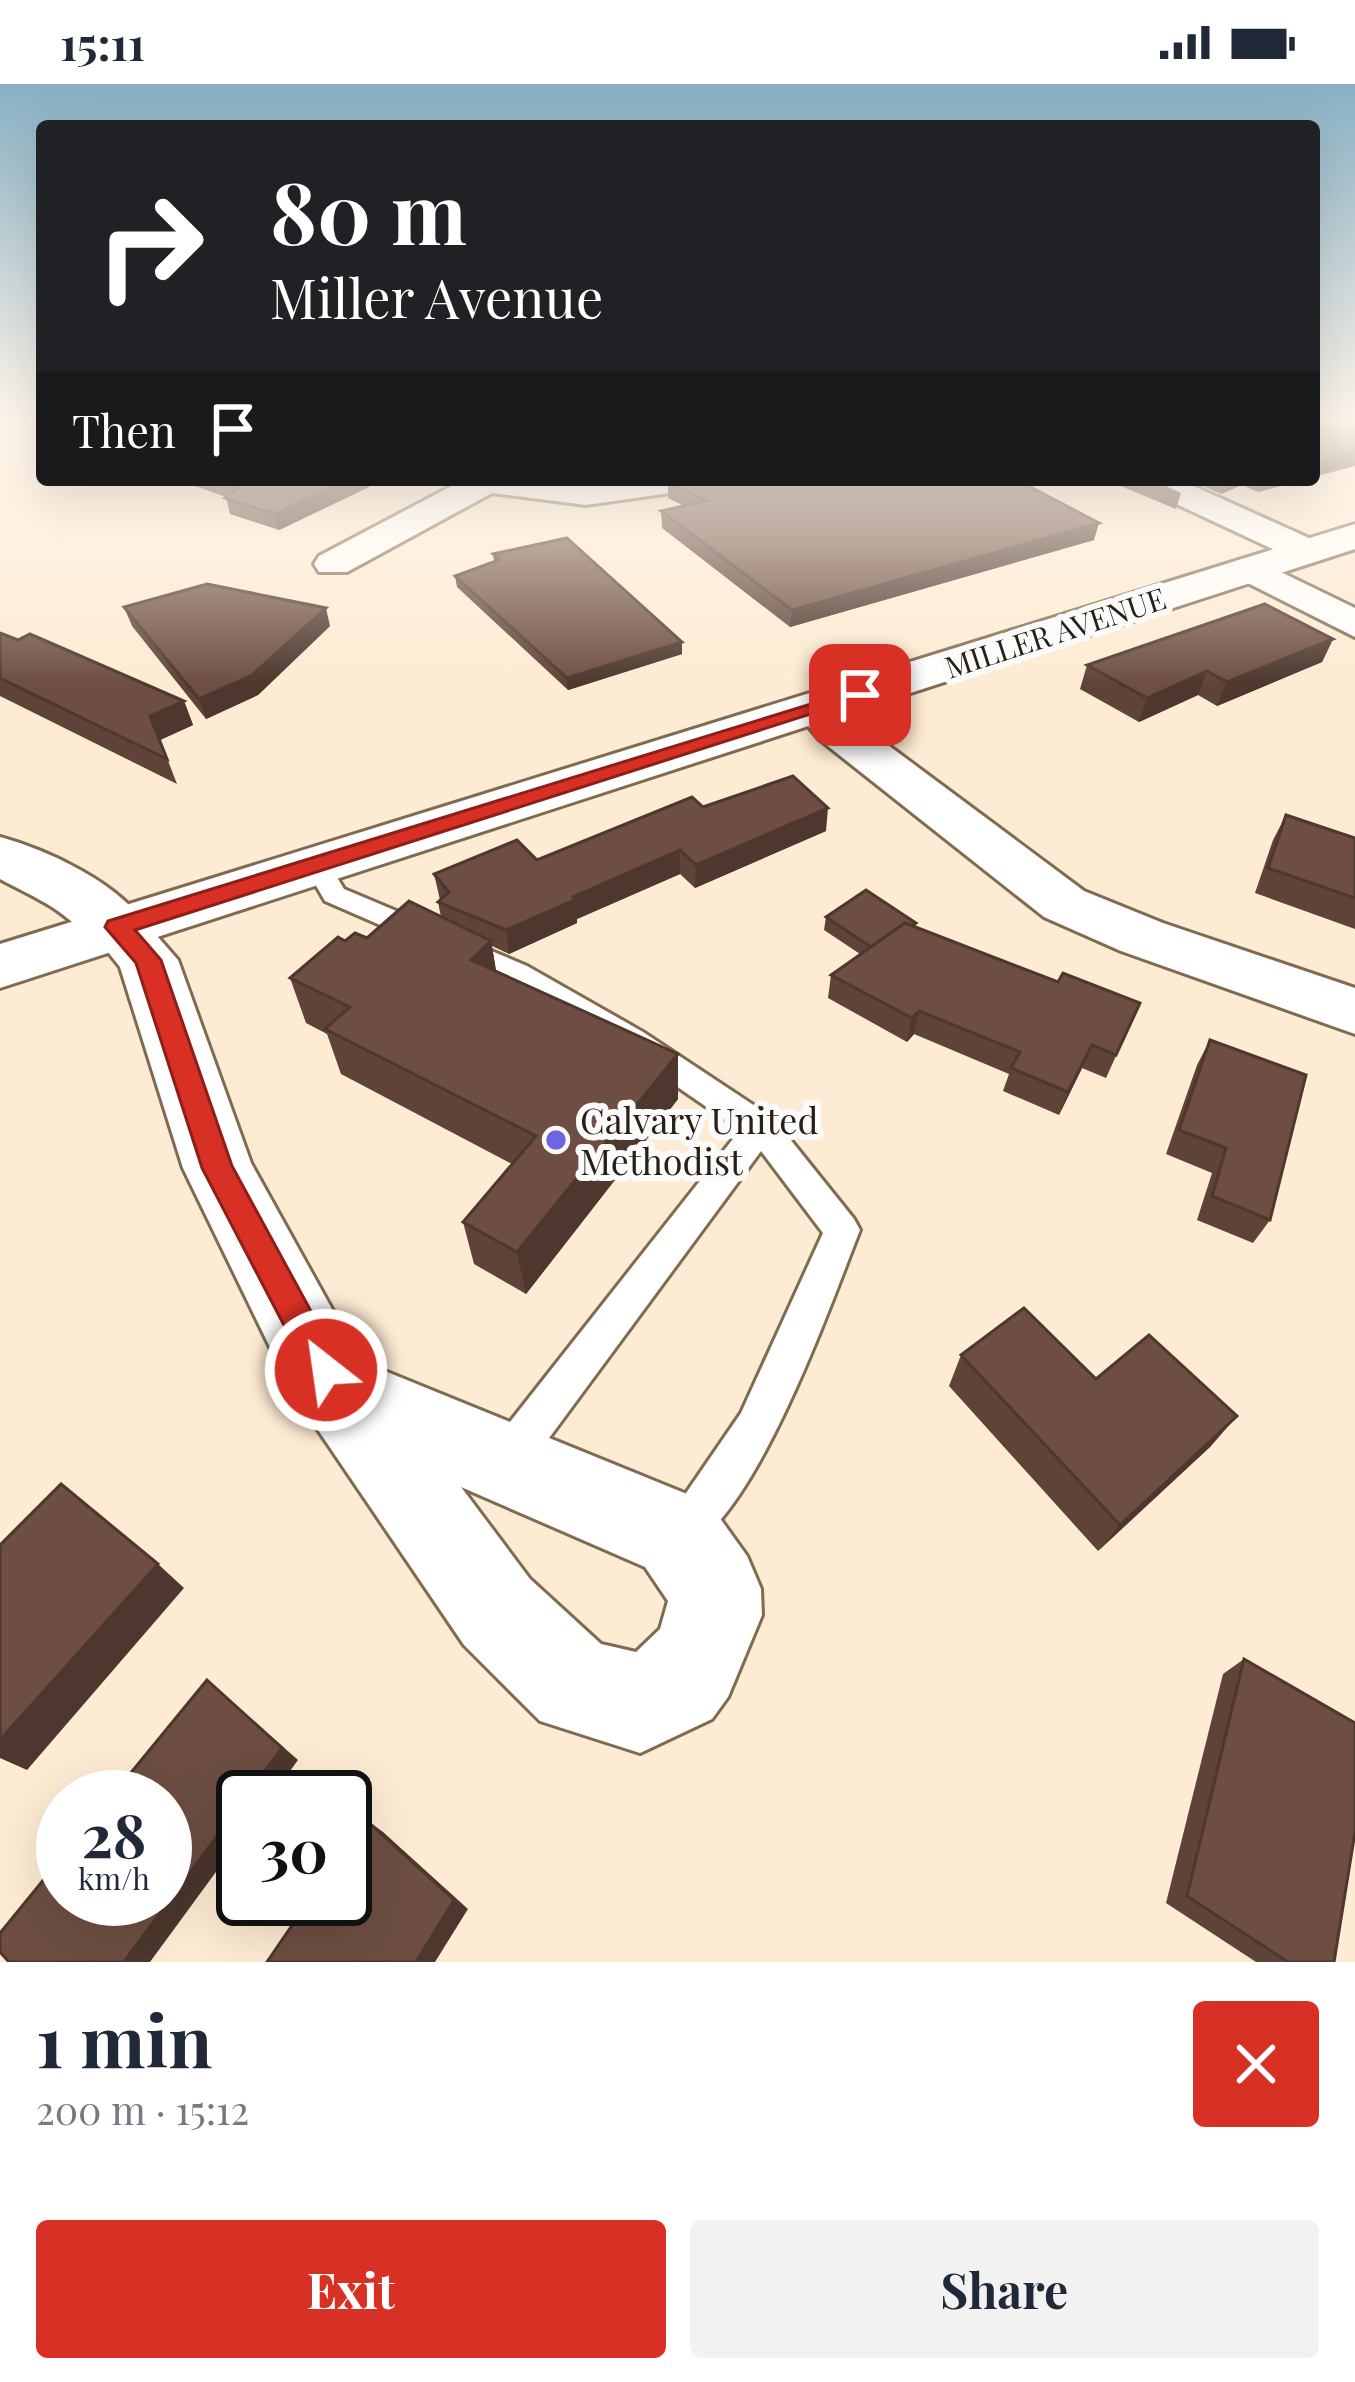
<!DOCTYPE html>
<html lang="en">
<head>
<meta charset="utf-8">
<style>
	body { margin:0; font-family:"Playfair Display",serif; background:#f2f2f3; color:#1f2937; height:100vh; display:flex; flex-direction:column; font-size:45px; white-space:nowrap }
	* { box-sizing:border-box; margin:0 }
	p { font-size:39px; color:#747a83 }
	.icon { flex:none; width:66px; height:66px; fill:none; stroke:currentColor; stroke-width:2; stroke-linecap:round; stroke-linejoin:round }
	.map { position:relative; height:1878px; overflow:hidden }
	.side { display:flex; flex-direction:column; background:#fff; flex:1 }
	.side>* { flex:none }
	.guide { position:absolute; left:36px; top:36px; width:1284px; height:366px; border-radius:12px; box-shadow:0 12px 48px #0002; background:#202124; color:#fff; overflow:hidden }
	.speed { position:absolute; left:36px; top:1686px; display:flex; gap:24px; font-size:60px; font-weight:700; text-align:center }
	.speed>* { display:grid; place-content:center; width:156px; height:156px; border-radius:50%; background:#fff; box-shadow:0 12px 48px #0002; line-height:1 }
	.speed small { font-size:30px; font-weight:400 }
	.speed .limit { border:6px solid #111; border-radius:18px; background:#fff; color:#111 }
	.pin { position:absolute; display:grid; place-items:center; width:102px; height:102px; color:#fff; margin:-51px; border-radius:24px; box-shadow:0 6px 18px #0006 }
	.me { position:absolute; width:132px; margin:-66px; rotate:330deg; stroke-linejoin:round; filter:drop-shadow(0 0 9px #0008) }
	.turn { display:flex; align-items:center; gap:42px; height:252px; padding:0 36px; font-size:54px }
	.turn .icon { width:156px; height:156px; stroke-width:2.5 }
	.turn b { display:block; font-size:84px; line-height:102px }
	.then { display:flex; align-items:center; height:114px; padding:0 36px; background:#0003; gap:24px; font-size:45px }
	.round { display:grid; place-items:center; flex:none; width:126px; height:126px; border-radius:12px; background:#f2f2f3 }
	.summary { display:flex; align-items:center; justify-content:space-between; height:204px; padding:0 36px }
	h1 { font-size:72px; font-weight:700; line-height:90px }
	.primary-button { display:flex; gap:24px; margin-top:auto; padding:24px 36px }
	.primary-button a { flex:1; height:138px; border-radius:12px; background:#d93025; color:#fff; font-size:48px; font-weight:700; line-height:138px; text-align:center }
	.primary-button a+a { background:#f2f2f3; color:#1f2937 }
	.status { display:flex; justify-content:space-between; align-items:center; height:84px; padding:0 60px; background:#fff; direction:ltr }
	.status svg { height:33px; fill:currentColor }
	.map>svg:first-child { display:block }
</style>
</head>
<body>
<div class="status"><b>15:11</b><svg viewBox="0 0 49 12"><path d="M0 12V9h3v3zM5 12V6h3v6zM10 12V3h3v9zM15 12V0h3v12zM26 1h20v11H26zM47 4h2v5h-2z"/></svg></div>
<div class="map">
<svg width="1355" height="1878" viewBox="0 0 1355 1878">
	<rect width="100%" height="100%" fill="#feebd3"/>
	<g fill="none" stroke-linecap="round" stroke-linejoin="round">
		<defs>
			<path id="service" d="M317,773L326,775L344,805L527,882L643,948L773,1034L854,1135L860,1146C830,1221 755,1438 681,1468L666,1462L660,1447L741,1329L823,1149L761,1067L521,1392L506,1398L491,1392L485,1377L491,1362L740,1046L621,964L507,896L325,817L304,781Z"/>
			<g id="minor">
				<polygon points="463,396 586,401 708,396 703,403 691,406 586,421 492,409 347,488 319,488 314,480 319,472"/>
				<polygon points="1135,396 1180,396 1320,459 1326,467 1320,475 1294,475 1140,403"/>
				<polygon points="1250,473 1355,524 1355,553 1236,493 1231,485 1236,477"/>
				<polygon points="817,611 833,615 853,635 1084,807 1163,839 1355,904 1355,950 1121,867 1044,833 819,655 794,625 801,615"/>
				<path d="M117,824L137,829L178,876L251,1079L338,1236L370,1281L709,1419L747,1472L761,1505L762,1531L728,1613L712,1635L640,1669L540,1637L464,1561L312,1337L282,1288L183,1084L120,883L88,843L97,829ZM461,1403L645,1483L668,1517L660,1545L636,1568L601,1560L530,1495Z"/>
			</g>
			<path id="tertiary" d="M0,753C48,766 121,800 147,843L138,857C98,869 84,844 52,823C36,813 17,804 0,795Z"/>
			<polygon id="secondary" points="1355,440 1355,465 0,904 0,860"/>
		</defs>
		<use href="#service" stroke="#806b50" stroke-width="6"/>
		<use href="#minor" stroke="#806b50" stroke-width="6"/>
		<use href="#tertiary" stroke="#806b50" stroke-width="6"/>
		<use href="#secondary" stroke="#806b50" stroke-width="6"/>
		<use href="#service" fill="#fff" fill-rule="evenodd"/>
		<use href="#minor" fill="#fff" fill-rule="evenodd"/>
		<use href="#tertiary" fill="#fff" fill-rule="evenodd"/>
		<use href="#secondary" fill="#fff" fill-rule="evenodd"/>
	</g>
	<g fill="#5f4339">
		<polygon points="178,396 368,396 369,403 279,446 230,430 226,413"/>
		<polygon points="1106,396 1153,396 1181,409 1176,425"/>
		<polygon points="1190,396 1303,396 1258,408 1242,401 1221,410"/>
		<polygon points="668,398 1024,400 1094,456 790,543 662,444 661,427 684,422 668,414"/>
		<polygon points="493,470 682,570 568,606 457,503 455,492 494,478"/>
		<polygon points="124,523 330,542 258,611 206,635 132,542"/>
		<polygon points="0,549 184,617 193,641 160,656 177,700 0,612"/>
		<polygon points="1333,555 1322,578 1217,622 1198,611 1139,638 1080,605 1087,581"/>
		<polygon points="703,723 826,747 695,804 680,790 577,835 577,839 509,870 492,862 496,888 678,1015 526,1210 474,1180 463,1138 512,1080 341,990 327,950 306,939 290,894 345,857 367,854 441,833 438,818 440,816 434,790 537,776"/>
		<polygon points="1286,731 1355,754 1355,845 1255,809 1273,756"/>
		<polygon points="826,833 916,839 915,843 1058,898 1140,919 1106,994 1082,984 1059,1031 1003,1007 1009,990 914,950 907,958 828,914 831,891 860,870 824,846"/>
		<polygon points="1210,956 1270,1136 1253,1159 1197,1136 1212,1089 1166,1070 1197,981"/>
		<polygon points="961,1271 1096,1295 1211,1362 1098,1467 949,1302"/>
		<polygon points="1244,1575 1334,1878 1256,1878 1166,1819 1223,1590"/>
	</g>
	<g fill="#4d372e">
		<polygon points="1355,368 1355,382 1314,393 1314,379"/>
		<polygon points="348,396 368,396 369,403 279,446 275,430"/>
		<polygon points="1226,396 1244,396 1242,401 1221,410"/>
		<polygon points="1263,396 1303,396 1258,408"/>
		<polygon points="1099,439 1094,456 790,543 792,526"/>
		<polygon points="326,524 330,542 258,611 206,635 199,615"/>
		<polygon points="1333,555 1322,578 1217,622 1227,598"/>
		<polygon points="682,558 682,570 568,606 567,594"/>
		<polygon points="1207,587 1198,611 1139,638 1147,614"/>
		<polygon points="184,617 193,641 160,656 150,632"/>
		<polygon points="828,724 826,747 695,804 696,781"/>
		<polygon points="680,766 680,790 577,835 577,839 509,870 506,846 573,813"/>
		<polygon points="491,857 499,903 471,876"/>
		<polygon points="919,927 914,950 907,958 912,934"/>
		<polygon points="1092,961 1082,984 1059,1031 1068,1008"/>
		<polygon points="678,970 678,1015 526,1210 517,1168"/>
		<polygon points="1237,1332 1211,1362 1098,1467 1120,1441"/>
		<polygon points="158,1480 184,1504 27,1686 0,1674 0,1656"/>
		<polygon points="207,1596 298,1676 271,1713 246,1713"/>
		<polygon points="243,1717 243,1751 150,1878 124,1878"/>
		<polygon points="365,1735 383,1748 468,1825 435,1878 416,1878"/>
	</g>
	<g fill="#6e4e42" stroke="#4d372e" stroke-width="3">
		<polygon points="1314,338 1355,338 1355,368 1314,379"/>
		<polygon points="219,396 348,396 275,430 225,414 239,403"/>
		<polygon points="679,396 1022,396 1021,398 1099,439 792,526 661,427 706,417 668,398"/>
		<polygon points="567,454 682,558 567,594 455,492 499,476 493,470"/>
		<polygon points="207,500 326,524 252,591 199,615 124,523"/>
		<polygon points="1265,520 1333,555 1227,598 1207,587 1147,614 1087,581"/>
		<polygon points="0,549 18,556 30,550 184,617 150,632 167,675 0,594"/>
		<polygon points="793,692 828,724 696,781 680,766 573,813 575,816 506,846 438,818 449,808 434,790 517,756 537,776 692,713 703,723"/>
		<polygon points="1286,731 1355,754 1355,814 1268,784"/>
		<polygon points="866,806 916,839 912,842 905,839 871,863 826,833"/>
		<polygon points="409,817 491,857 471,876 678,970 517,1168 463,1138 536,1052 325,945 350,923 290,894 338,853 345,857 355,849 367,854"/>
		<polygon points="905,839 1058,898 1063,889 1140,919 1116,971 1092,961 1068,1008 1011,984 1020,968 919,927 912,934 831,891"/>
		<polygon points="1210,956 1306,991 1270,1136 1212,1112 1226,1064 1179,1046"/>
		<polygon points="1024,1224 1096,1295 1149,1251 1237,1332 1120,1441 961,1271"/>
		<polygon points="61,1400 158,1480 0,1656 0,1461"/>
		<polygon points="1244,1575 1355,1639 1355,1748 1334,1878 1288,1878 1187,1812"/>
		<polygon points="207,1596 282,1664 246,1713 243,1713 243,1717 124,1878 9,1878 0,1868 0,1849 63,1772 63,1815 165,1815 165,1713 111,1713"/>
		<polygon points="365,1735 454,1816 416,1878 267,1878 310,1815 345,1815 345,1764"/>
	</g>
	<linearGradient id="sky" x2="0" y2="1"><stop stop-color="#88b0c3"/><stop offset="0.56" stop-color="#fff6eb"/><stop offset="1" stop-color="#fff6eb" stop-opacity="0"/></linearGradient>
	<rect width="1355" height="601" fill="url(#sky)"/>
	<polygon fill="#d93025" stroke="#8d1f18" stroke-width="3" points="853,607 870,611 135,846 161,876 232,1082 343,1286 338,1297 326,1302 313,1297 202,1084 136,879 105,843 108,837"/>
	<circle fill="#7064df" stroke="#fbfbfb" stroke-width="4.5" cx="556" cy="1056" r="12"/>
	<g text-anchor="middle" dominant-baseline="central" stroke-width="12" stroke-linejoin="round" paint-order="stroke">
		<g font-size="30" fill="#292015" stroke="#fbfbfb">
			<text transform="translate(1055 548) rotate(-18)">MILLER AVENUE</text>
		</g>
		<g font-size="36" fill="#292015" stroke="#fbfbfb" text-anchor="start">
			<text x="580" y="1035">Calvary United<tspan x="580" dy="41">Methodist</tspan></text>
		</g>
	</g>
</svg>
<div class="speed"><div>28<small>km/h</small></div><div class="limit">30</div></div>
<div class="pin" style="left:860px;top:611px;background:#d93025"><svg class="icon" aria-label="arrive" viewBox="0 0 24 24"><path d="M6 21V4h12l-3 4 3 4H6"/></svg></div>
<svg class="me" style="left:326px;top:1286px" viewBox="-20 -20 40 40"><circle r="17" fill="#d93025" stroke="#fff" stroke-width="3"/><path d="M0-11L8 9 0 5-8 9z" fill="#fff"/></svg>
<div class="guide">
<div class="turn"><svg class="icon" aria-label="right" viewBox="0 0 24 24"><path d="M7 20v-9h11M14 6l5 5-5 5"/></svg><div><b>80 m</b>Miller Avenue</div></div>
<div class="then">Then<svg class="icon" aria-label="arrive" viewBox="0 0 24 24"><path d="M6 21V4h12l-3 4 3 4H6"/></svg></div>
</div>
</div>
<section class="side">
<div class="summary"><div><h1>1 min</h1><p>200 m · 15:12</p></div><a class="round" style="background:#d93025;color:#fff"><svg class="icon" aria-label="close" viewBox="0 0 24 24"><path d="M6 6l12 12M18 6L6 18"/></svg></a></div>
<div class="primary-button"><a>Exit</a><a>Share</a></div>
</section>
</body>
</html>
